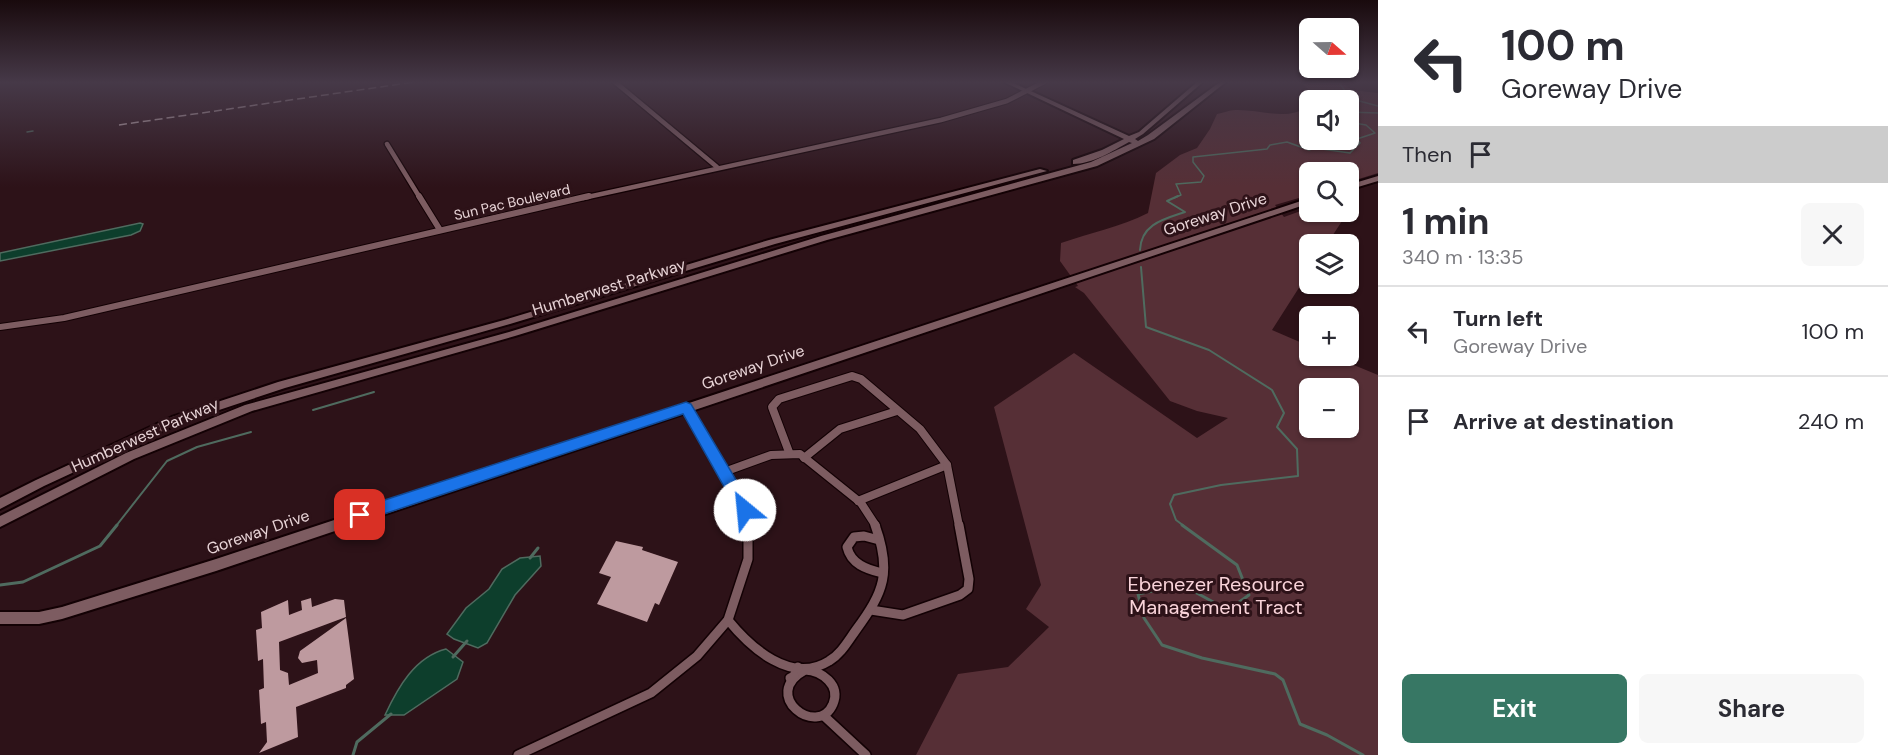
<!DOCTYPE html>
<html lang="en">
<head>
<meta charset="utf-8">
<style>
	body { margin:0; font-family:"DM Sans",sans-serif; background:#f7f7f7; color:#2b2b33; height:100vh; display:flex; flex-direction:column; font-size:22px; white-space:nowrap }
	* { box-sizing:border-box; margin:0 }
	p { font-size:20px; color:#7c7c81 }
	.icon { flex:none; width:33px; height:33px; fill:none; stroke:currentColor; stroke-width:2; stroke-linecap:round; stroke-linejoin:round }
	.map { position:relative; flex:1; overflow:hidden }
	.panel { display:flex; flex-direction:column; background:#fff; width:510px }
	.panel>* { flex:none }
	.guide { background:#fff; color:#2b2b33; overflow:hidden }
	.needle { width:39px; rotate:110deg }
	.tools { position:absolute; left:1299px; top:18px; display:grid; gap:12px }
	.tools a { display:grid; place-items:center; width:60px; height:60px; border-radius:9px; background:#fff; box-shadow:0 2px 4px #0004; font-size:30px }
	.pin { position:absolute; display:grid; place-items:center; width:51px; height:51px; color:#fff; margin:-26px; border-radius:12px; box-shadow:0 3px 9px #0006 }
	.me { position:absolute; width:66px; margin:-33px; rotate:332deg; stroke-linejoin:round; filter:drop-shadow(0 0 4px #0008) }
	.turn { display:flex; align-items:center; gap:21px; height:126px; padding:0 24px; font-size:27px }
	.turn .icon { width:78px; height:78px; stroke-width:2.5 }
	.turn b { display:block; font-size:42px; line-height:51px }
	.then { display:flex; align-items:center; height:57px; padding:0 24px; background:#0003; gap:12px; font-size:22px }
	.round { display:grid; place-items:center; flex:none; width:63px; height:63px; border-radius:9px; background:#f7f7f7 }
	.overview { display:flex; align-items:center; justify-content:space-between; height:102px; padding:0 24px }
	h1 { font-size:36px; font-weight:700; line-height:45px }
	.primary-button { display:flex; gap:12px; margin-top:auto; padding:12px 24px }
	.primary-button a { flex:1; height:69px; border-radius:9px; background:#377764; color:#fff; font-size:24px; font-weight:700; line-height:69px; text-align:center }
	.primary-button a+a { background:#f7f7f7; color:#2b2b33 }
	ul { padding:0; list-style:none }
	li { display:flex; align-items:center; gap:18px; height:90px; padding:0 24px; border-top:2px solid #e1e1e2 }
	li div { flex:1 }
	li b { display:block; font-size:22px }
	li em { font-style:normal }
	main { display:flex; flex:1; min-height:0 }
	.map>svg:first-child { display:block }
</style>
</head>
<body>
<main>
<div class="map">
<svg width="1378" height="755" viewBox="0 0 1378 755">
	<rect width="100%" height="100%" fill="#2d1218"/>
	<path fill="#562f36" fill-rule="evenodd" d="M1300,82H1340L1352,90L1378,93V173L1349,182L1348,172H1310L1309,195L1275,205L1284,217L1309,208L1310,212H1327L1344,218L1327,244H1310L1309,272L1272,330L1309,346L1310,356H1332L1378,375V755H916L958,674L1008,667L1049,627L1026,609L1041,585L994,407L1074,353L1197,438L1228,418L1197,411L1170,401L1084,293L1075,287L1078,286L1060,261L1061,243C1090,233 1120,227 1148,213L1156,173L1180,155L1197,148L1210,129L1217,114C1223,113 1229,110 1235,110C1261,109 1287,122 1309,106L1310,140H1348V100H1317L1323,95L1312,92ZM1310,388H1348V428H1310Z"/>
	<g fill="#0d3e2c" stroke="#4f6b5f" stroke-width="1.5">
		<polygon points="140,223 143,224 140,231 131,235 0,261 0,253"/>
		<polygon points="540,556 541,566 515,595 487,643 478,648 454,639 447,634 466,608 489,589 502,569 520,558"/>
		<path d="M446,649L463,662L457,679L404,715H385C398,687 415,657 446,649Z"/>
	</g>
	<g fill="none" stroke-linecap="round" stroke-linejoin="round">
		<g stroke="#4f6b5f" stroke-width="1.5">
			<polyline points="1342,82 1340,84 1345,91 1339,92 1341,96 1378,106"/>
			<polyline points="1348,112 1378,113"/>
			<polyline points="27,132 33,131"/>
			<polyline points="1174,198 1181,195 1176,184 1201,182 1204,176 1193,162 1193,157 1267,149 1270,145 1287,142 1309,150 1315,148 1350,153 1360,143 1357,139 1375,133 1366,125 1348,122"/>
		</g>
		<g stroke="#4f6b5f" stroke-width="2">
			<path d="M1140,250C1141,224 1164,219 1185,212L1167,201L1178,196"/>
			<polyline points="1141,267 1146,327 1209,350 1272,390 1284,413 1277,427 1297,449 1298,476 1221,485 1174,495 1170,504 1176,520 1184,526"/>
			<polyline points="313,410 374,392"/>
			<polyline points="116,526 167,461 197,447 251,432"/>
		</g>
		<g stroke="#4f6b5f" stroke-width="3">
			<polyline points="1182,525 1237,565 1249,595 1228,610 1182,585 1138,594 1144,618 1162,645 1202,658 1275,674 1283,680 1300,724 1327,735 1363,755"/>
			<polyline points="530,558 538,548"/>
			<polyline points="0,585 23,582 100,546 117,525"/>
			<polyline points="453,657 467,641"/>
			<polyline points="353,755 357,742 391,714"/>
		</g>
	</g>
	<g fill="#be9a9f">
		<polygon points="616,541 643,547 642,550 678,562 659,605 655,603 647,622 597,604 611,577 599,573"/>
		<polygon points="311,598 312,607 335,599 344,600 346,617 279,642 280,670 288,673 289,685 318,673 317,660 302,663 298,658 300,651 346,618 354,679 346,685 346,688 296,707 298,737 259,753 267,742 266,722 261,724 259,690 264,688 263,659 258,661 256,630 262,628 261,612 288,600 289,615 302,610 301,601"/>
	</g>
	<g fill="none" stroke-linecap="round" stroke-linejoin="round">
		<defs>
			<g id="street-far3">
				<polyline points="615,82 717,167"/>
				<polyline points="387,144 420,198"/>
				<polyline points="583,198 941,120 1007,101 1044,82"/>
			</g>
			<g id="street-far2">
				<polyline points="419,196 440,230"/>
				<polyline points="0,327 64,318 589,196"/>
			</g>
			<g id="street-far1">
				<polyline points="686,408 745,510 748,526"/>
				<polyline points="789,452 772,407 779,399 852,376 861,379 920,429 947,465 858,501"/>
				<polyline points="804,458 840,429 897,411"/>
				<polyline points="947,465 959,526"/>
				<polyline points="724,472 771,455 800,454 861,503 876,526"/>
			</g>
			<g id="street">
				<path d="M879,540L864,536L854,537L847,547C851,564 866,569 882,573"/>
				<polyline points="871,610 903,615 960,595 968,589 969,579 959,525"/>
				<path d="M728,620C750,647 791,685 829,661C841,654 848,641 856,630C884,592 892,572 875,525"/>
				<path d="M805,670C822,671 841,685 833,704C818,739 759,695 805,670Z"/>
				<polyline points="794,676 798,667"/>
				<polyline points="790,678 794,676"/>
				<polyline points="824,716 866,755"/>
				<polyline points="518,755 651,693 697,656 728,620 748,559 748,525"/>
			</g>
			<g id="secondary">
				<path d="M1004,82H1011L1129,136L1139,132L1197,82H1203L1143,134L1135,139L1138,141L1148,135L1220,82H1226L1154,139L1097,166L827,240L515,336L252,411L134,459L0,527V516L126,453L245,405L509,332L821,236L1091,162L1132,143L1129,142C1113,151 1092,164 1073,164V160L1102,150L1124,139Z"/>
				<polygon points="1040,169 1047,171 775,244 510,324 285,388 180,423 44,486 0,509 0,498 36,480 172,417 278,382 504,320 769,240"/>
				<polygon points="1378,176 1378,181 1348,190 1348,185"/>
				<polygon points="1310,198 1310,203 216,571 62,619 39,624 0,624 0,612 39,612 62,607 216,559"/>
			</g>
		</defs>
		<use href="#street-far3" stroke="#130104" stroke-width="7"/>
		<use href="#street-far2" stroke="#130104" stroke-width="8"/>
		<use href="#street-far1" stroke="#130104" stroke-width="10"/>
		<use href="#street" stroke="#130104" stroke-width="12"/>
		<use href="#secondary" stroke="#130104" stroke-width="4"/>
		<use href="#street-far3" stroke="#7d5c61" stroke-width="4.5"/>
		<use href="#street-far2" stroke="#7d5c61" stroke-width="6"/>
		<use href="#street-far1" stroke="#7d5c61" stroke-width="8"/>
		<use href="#street" stroke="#7d5c61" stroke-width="9"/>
		<use href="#secondary" fill="#7d5c61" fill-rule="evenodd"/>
		<polyline stroke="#cdb8bc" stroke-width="1.5" stroke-dasharray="8 4" stroke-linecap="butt" points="119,125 414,82"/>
	</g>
	<linearGradient id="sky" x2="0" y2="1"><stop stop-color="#190a0d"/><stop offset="0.44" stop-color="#463948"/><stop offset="1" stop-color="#463948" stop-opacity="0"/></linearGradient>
	<rect width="1378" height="187" fill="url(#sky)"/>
	<polygon fill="#1a73e8" stroke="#114b97" stroke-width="1.5" points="686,402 691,404 751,505 753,510 751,515 745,517 740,515 683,414 360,522 354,520 352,515 354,510 360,508"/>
	<g text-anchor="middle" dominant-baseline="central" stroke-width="6" stroke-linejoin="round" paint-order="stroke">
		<g font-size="14" fill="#e8d4d7" stroke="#2d1218">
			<text transform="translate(512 202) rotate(-13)">Sun Pac Boulevard</text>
		</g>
		<g font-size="16" fill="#e8d4d7" stroke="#2d1218">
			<text transform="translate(1215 214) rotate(-18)">Goreway Drive</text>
			<text transform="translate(609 287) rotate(-17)">Humberwest Parkway</text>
			<text transform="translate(753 367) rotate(-19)">Goreway Drive</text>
			<text transform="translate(145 435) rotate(-24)">Humberwest Parkway</text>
			<text transform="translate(258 532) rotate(-19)">Goreway Drive</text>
		</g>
		<g font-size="20" fill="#f9d3d9" stroke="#2d1218">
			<text x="1216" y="584">Ebenezer Resource<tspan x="1216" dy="23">Management Tract</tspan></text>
		</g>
	</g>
</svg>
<div class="tools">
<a><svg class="needle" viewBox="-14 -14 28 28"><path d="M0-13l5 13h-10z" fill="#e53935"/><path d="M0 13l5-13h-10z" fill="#7c7c81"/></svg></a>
<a><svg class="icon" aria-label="sound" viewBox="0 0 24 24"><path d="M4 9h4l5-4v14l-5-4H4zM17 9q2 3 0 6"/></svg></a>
<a><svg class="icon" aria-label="search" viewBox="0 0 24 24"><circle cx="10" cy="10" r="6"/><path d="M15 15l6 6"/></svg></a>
<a><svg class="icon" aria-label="layers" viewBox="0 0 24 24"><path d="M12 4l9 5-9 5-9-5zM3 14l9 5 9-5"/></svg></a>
<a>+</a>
<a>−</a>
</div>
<div class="pin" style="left:360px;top:515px;background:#d93025"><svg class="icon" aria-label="arrive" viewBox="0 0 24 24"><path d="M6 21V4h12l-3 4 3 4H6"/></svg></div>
<svg class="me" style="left:745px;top:510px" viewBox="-20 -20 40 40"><circle r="19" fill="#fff"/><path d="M0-13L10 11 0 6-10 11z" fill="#1a73e8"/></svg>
</div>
<section class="panel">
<div class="guide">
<div class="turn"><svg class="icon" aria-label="left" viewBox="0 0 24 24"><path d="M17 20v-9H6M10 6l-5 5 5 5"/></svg><div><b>100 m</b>Goreway Drive</div></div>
<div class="then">Then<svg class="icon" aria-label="arrive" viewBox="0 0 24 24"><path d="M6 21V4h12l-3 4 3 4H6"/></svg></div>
</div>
<div class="overview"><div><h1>1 min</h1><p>340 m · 13:35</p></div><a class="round"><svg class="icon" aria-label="close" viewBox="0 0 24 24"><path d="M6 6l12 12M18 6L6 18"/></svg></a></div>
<ul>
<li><svg class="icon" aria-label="left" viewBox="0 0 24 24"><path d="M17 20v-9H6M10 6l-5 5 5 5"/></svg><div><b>Turn left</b><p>Goreway Drive</p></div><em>100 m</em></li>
<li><svg class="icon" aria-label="arrive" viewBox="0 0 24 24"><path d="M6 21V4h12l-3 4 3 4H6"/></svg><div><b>Arrive at destination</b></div><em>240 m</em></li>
</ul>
<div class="primary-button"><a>Exit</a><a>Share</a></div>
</section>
</main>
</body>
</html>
